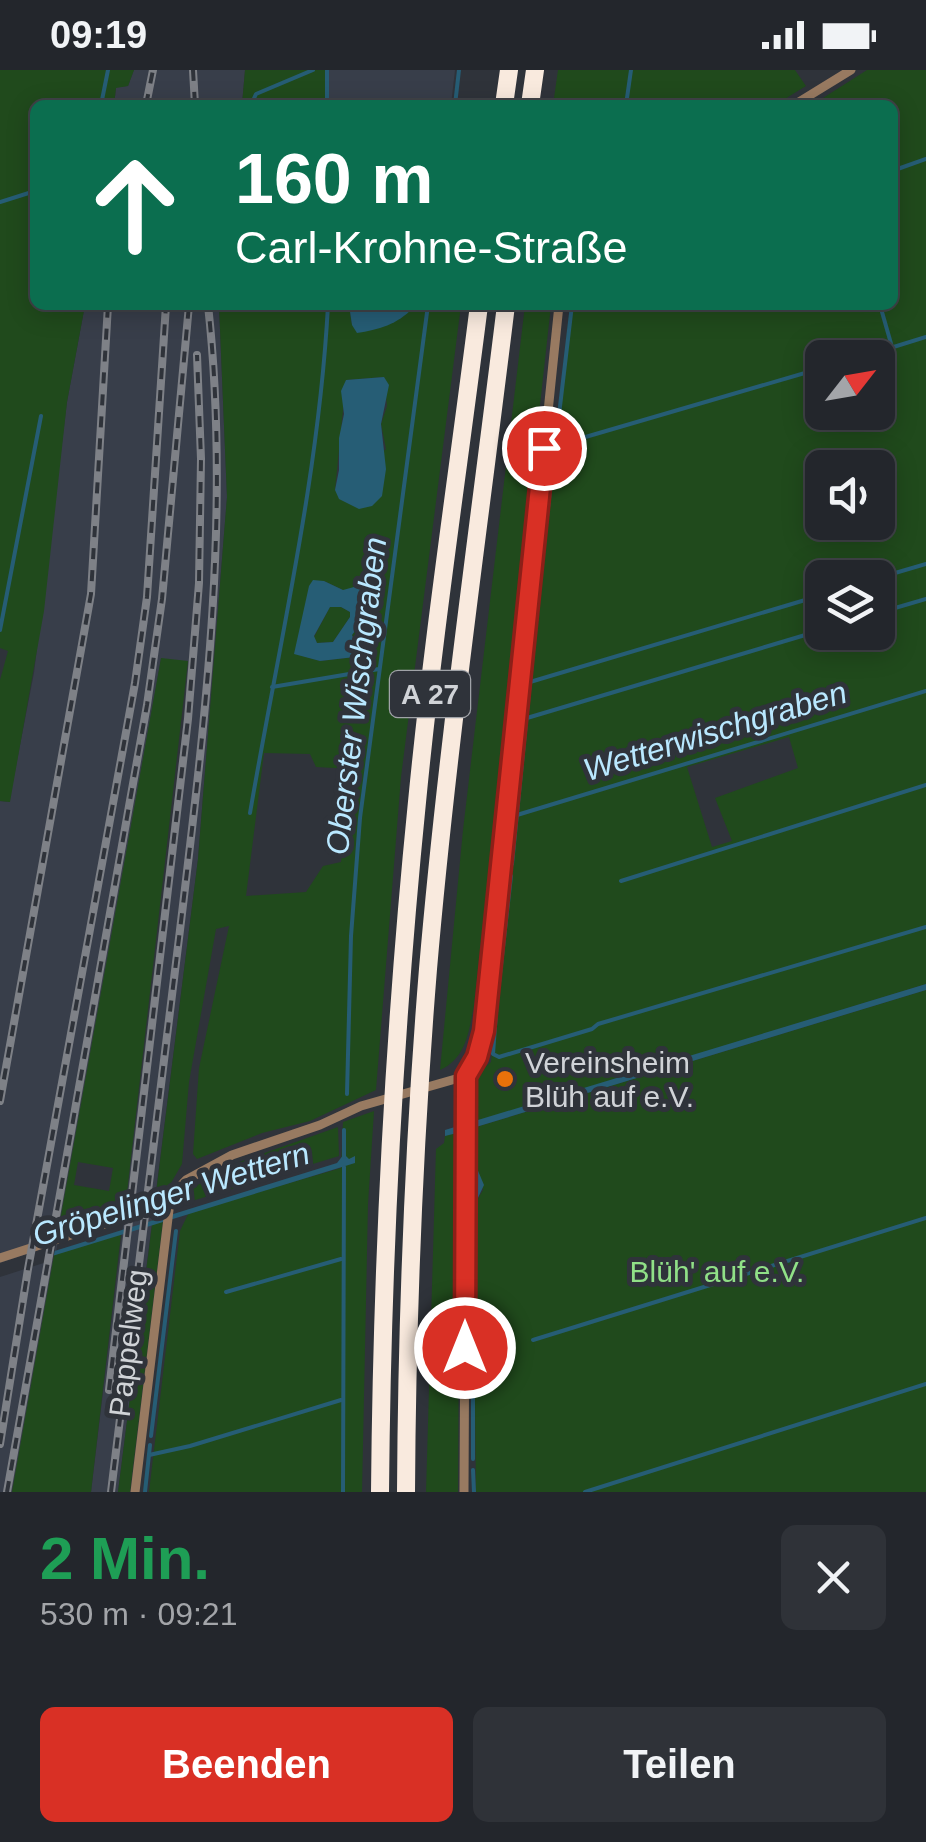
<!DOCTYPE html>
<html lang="de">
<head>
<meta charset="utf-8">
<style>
	body { margin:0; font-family:Helvetica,sans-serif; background:#2f3238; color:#f1f3f6; height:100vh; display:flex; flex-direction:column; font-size:38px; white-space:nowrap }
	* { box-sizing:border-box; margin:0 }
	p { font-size:32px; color:#a3a5a9 }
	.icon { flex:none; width:55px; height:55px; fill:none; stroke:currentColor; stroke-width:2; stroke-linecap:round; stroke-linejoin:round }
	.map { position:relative; height:1422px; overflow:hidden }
	.sheet { display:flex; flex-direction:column; background:#23262c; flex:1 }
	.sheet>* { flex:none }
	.banner { position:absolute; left:30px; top:30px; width:868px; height:210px; border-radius:15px; box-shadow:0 5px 25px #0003,0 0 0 2px #404348; background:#0b6e4f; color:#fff; overflow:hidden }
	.needle { width:65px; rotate:59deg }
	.fabs { position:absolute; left:805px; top:270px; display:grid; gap:20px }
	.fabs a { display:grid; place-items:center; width:90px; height:90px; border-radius:15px; background:#23262c; box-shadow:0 5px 25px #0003,0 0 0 2px #404348; font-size:50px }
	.pin { position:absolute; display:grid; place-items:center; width:85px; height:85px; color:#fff; margin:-42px; border:5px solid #fff; border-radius:50%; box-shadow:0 2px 10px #0007 }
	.me { position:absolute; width:110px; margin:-55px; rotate:0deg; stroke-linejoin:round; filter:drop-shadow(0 0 8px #0008) }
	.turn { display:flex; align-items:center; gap:35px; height:210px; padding:0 40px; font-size:45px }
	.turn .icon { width:130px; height:130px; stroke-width:2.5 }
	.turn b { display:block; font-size:70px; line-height:85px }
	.round { display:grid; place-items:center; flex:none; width:105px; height:105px; border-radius:15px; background:#2f3238 }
	.summary { display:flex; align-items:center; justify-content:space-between; height:170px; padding:0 40px }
	h1 { font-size:60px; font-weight:800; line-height:75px; color:#1e9e55 }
	.button { display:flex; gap:20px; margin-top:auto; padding:20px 40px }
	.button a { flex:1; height:115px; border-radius:15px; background:#d93025; color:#fff; font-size:40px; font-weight:800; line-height:115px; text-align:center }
	.button a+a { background:#2f3238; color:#f1f3f6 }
	.status { display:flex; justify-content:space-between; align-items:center; height:70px; padding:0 50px; background:#23262c; direction:ltr }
	.status svg { height:28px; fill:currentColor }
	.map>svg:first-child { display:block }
</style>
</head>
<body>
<div class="status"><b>09:19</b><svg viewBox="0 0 49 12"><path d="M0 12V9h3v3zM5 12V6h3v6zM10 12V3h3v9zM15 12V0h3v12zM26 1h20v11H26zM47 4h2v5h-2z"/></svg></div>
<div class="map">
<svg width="926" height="1422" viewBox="0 0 926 1422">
	<rect width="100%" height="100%" fill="#2f333a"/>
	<g fill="#383e4a">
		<polygon points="134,0 245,0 242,35 114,35 116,17 128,16"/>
		<polygon points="325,0 455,0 451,35 327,35"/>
		<polygon points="85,235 219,235 227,427 198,789 118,1422 91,1422 182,666 188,592 161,589 32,1318 12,1422 0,1422 0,731 9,732 34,603 67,332"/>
	</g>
	<g fill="#204a1c" fill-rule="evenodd">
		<polygon points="0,0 134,0 128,16 116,18 114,35 35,35 35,235 85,235 67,332 44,541 10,732 0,731 0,610 8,581 0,578"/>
		<polygon points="245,0 325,0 327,35 242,35"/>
		<polygon points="558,0 795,0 806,16 775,35 553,35"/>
		<path d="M867,0H926V914L473,1053L474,1007L491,992L570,235H892V35H812ZM822,288H878V342H822ZM822,398H878V452H822ZM822,508H878V562H822ZM789,667L798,698L715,728L732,771L712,777L687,697Z"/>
		<path d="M219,235H349L352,255L413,238V235H461L401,707L376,1020L310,1051L262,1063L197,1089L193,1084L199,998L229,856L216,859L189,1012L182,1094L164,1125L155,1131L198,789L227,427ZM384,307L387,336L381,354L386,379L335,420L346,310ZM324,511L343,520L370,522L367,545L352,565L359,581L355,587L320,591L303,586ZM264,683L310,684L316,697L352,699L341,792L323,796L306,822L246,826Z"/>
		<path d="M525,235H551L474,935C469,960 467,988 440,1000L463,760Z"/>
		<polygon points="330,537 341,537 350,542 350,547 333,572 317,573 314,567"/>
		<path d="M161,588L188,591L125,1140L58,1162ZM78,1092L113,1098L109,1121L74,1115Z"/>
		<polygon points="926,920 926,1422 476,1422 473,1146 477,1146 476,1132 483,1120 476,1096 476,1057"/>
		<polygon points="374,1041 368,1134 362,1422 149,1422 180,1161 189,1142 341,1098 343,1052"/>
		<polygon points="338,1057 339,1086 192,1131 189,1122 193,1118 231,1095"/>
		<polygon points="460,1061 458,1422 426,1422 436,1079 444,1073 445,1066"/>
		<polygon points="164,1142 130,1422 118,1422 153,1147"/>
		<polygon points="121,1164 91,1422 12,1422 54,1185"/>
	</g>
	<g fill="#265d75" fill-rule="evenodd">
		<path d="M349,235H413V238C398,254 378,260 357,263L352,255Z"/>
		<polygon points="384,307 389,315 381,354 386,399 382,426 372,436 359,439 339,429 335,420 339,400 339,368 344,344 341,321 346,310"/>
		<path d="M313,510L324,511L343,520L354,517L370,522L367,545L352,565L359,582L355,587L320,591L294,584L309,516ZM330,537H341L350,542V547L333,572L317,573L314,566Z"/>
		<polygon points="926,914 926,920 476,1057 476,1096 484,1115 476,1132 477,1147 473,1146 473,1059 445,1066 445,1060"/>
		<polygon points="344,1084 349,1089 355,1086 355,1093 0,1202 0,1198 337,1093"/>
	</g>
	<polygon fill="#2f333a" points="56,1174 53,1190 0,1207 0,1193"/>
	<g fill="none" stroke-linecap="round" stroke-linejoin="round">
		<g stroke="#265d75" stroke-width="4">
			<polyline points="327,0 327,35"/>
			<polyline points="101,35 108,0"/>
			<polyline points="251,35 256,24 313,0"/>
			<polyline points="455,35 459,0"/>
			<polyline points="626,35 631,0"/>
			<polyline points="892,101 926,89"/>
			<polyline points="0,132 35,121"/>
			<polyline points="880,235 892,277"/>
			<polyline points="858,288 926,267"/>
			<polyline points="558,375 822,298"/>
			<polyline points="878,508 926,494"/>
			<polyline points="878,543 926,529"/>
			<polyline points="0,560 41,346"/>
			<polyline points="530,612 822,525"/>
			<polyline points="272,617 379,599"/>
			<polyline points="527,648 822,560"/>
			<path d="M250,743C279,574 319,406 328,235"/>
			<polyline points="517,745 926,621"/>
			<polyline points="512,794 543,480 572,235"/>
			<polyline points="621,811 926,715"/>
			<polyline points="499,913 511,806"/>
			<polyline points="497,929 493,984 499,987 592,959 598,954 926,857"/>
			<polyline points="347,1024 351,866 360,748 428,235"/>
			<polyline points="344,1087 344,1060"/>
			<polyline points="226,1222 341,1189"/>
			<polyline points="473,1270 475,1145"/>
			<polyline points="533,1270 926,1148"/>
			<polyline points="473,1280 473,1389"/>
			<polyline points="151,1366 176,1161"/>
			<polyline points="149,1385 190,1376 341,1330"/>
			<polyline points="473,1400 474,1422"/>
			<polyline points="145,1422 150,1375"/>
			<polyline points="343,1422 344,1097"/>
			<polyline points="585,1422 926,1314"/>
		</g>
		<g stroke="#987a61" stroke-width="9">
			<polyline points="794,35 851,0"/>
			<polyline points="0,1188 154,1138 167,1130 186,1110 232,1085 320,1055 361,1036 466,1006 477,987 488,924 559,235"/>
			<polyline points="135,1422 169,1140 167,1130"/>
			<polyline points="464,1422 466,1006"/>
		</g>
		<g stroke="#f9eade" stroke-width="18">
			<polyline points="504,35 509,0"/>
			<polyline points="530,35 535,0"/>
			<path d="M380,1422C382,1192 394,961 417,732C433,566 458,401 479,235"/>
			<path d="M406,1422C407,1248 414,1072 428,899C447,677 479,456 506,235"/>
		</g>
		<defs>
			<g id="rail">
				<polyline points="193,0 195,35"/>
				<polyline points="146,35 153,0"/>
				<polyline points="0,1031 91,524 108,235"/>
				<polyline points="109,1320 188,649 199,513 201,389 197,285"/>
				<polyline points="0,1374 28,1199 135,613 147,527 166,235"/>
				<polyline points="7,1422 147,635 162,529 189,235"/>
				<path d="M111,1422C134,1235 157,1047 180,860C205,652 231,444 208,235"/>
			</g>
		</defs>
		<use href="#rail" stroke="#7e8187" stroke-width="8"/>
		<use href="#rail" stroke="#2f333a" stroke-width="4" stroke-dasharray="11" stroke-linecap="butt"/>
	</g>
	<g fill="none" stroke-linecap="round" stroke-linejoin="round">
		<defs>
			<polyline id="route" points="465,1278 466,1006 477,987 484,961 544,378"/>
		</defs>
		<use href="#route" stroke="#8d1f18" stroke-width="25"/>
		<use href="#route" stroke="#d93025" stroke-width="18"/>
	</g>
	<circle fill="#e8710a" stroke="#2f333a" stroke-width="4" cx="505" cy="1009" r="10"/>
	<g text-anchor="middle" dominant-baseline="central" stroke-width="10" stroke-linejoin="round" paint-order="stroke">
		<rect fill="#2f333a" stroke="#a0a3a8" stroke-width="2.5" x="390" y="601" width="80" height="46" rx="8"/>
		<g font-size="28" font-weight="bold" fill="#d0d3d7">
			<text x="430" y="624">A 27</text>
		</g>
		<g font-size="30" fill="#d0d3d7" stroke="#2f333a" text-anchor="start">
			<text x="525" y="992">Vereinsheim<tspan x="525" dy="34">Blüh auf e.V.</tspan></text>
		</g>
		<g font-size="30" fill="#90e087" stroke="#2f333a">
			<text x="717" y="1201">Blüh' auf e.V.</text>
		</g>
		<g font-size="30" fill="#d0d3d7" stroke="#2f333a">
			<text transform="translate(128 1273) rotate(-83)">Pappelweg</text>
		</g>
		<g font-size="32" font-style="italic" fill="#b9e8ff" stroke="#2f333a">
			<text transform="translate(356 626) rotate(-83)">Oberster Wischgraben</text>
			<text transform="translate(715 661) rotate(-17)">Wetterwischgraben</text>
			<text transform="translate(171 1124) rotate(-17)">Gröpelinger Wettern</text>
		</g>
	</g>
</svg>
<div class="fabs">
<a><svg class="needle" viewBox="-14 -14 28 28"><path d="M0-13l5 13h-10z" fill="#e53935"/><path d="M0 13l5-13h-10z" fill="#a3a5a9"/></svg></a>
<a><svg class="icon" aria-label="sound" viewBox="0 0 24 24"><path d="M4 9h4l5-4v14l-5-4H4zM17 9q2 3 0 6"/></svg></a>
<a><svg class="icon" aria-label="layers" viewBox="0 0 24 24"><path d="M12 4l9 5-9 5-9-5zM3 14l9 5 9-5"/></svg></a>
</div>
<div class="pin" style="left:544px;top:378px;background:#d93025"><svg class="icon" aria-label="arrive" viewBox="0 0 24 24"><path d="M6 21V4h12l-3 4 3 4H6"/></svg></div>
<svg class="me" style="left:465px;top:1278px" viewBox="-20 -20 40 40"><circle r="17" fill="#d93025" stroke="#fff" stroke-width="3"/><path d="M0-11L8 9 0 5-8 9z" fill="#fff"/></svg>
<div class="banner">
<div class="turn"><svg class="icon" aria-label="ahead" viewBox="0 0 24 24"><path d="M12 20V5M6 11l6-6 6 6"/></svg><div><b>160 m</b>Carl-Krohne-Straße</div></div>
</div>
</div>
<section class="sheet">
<div class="summary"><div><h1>2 Min.</h1><p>530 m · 09:21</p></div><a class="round"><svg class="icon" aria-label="close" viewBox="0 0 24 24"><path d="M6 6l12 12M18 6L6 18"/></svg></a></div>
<div class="button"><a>Beenden</a><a>Teilen</a></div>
</section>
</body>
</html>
